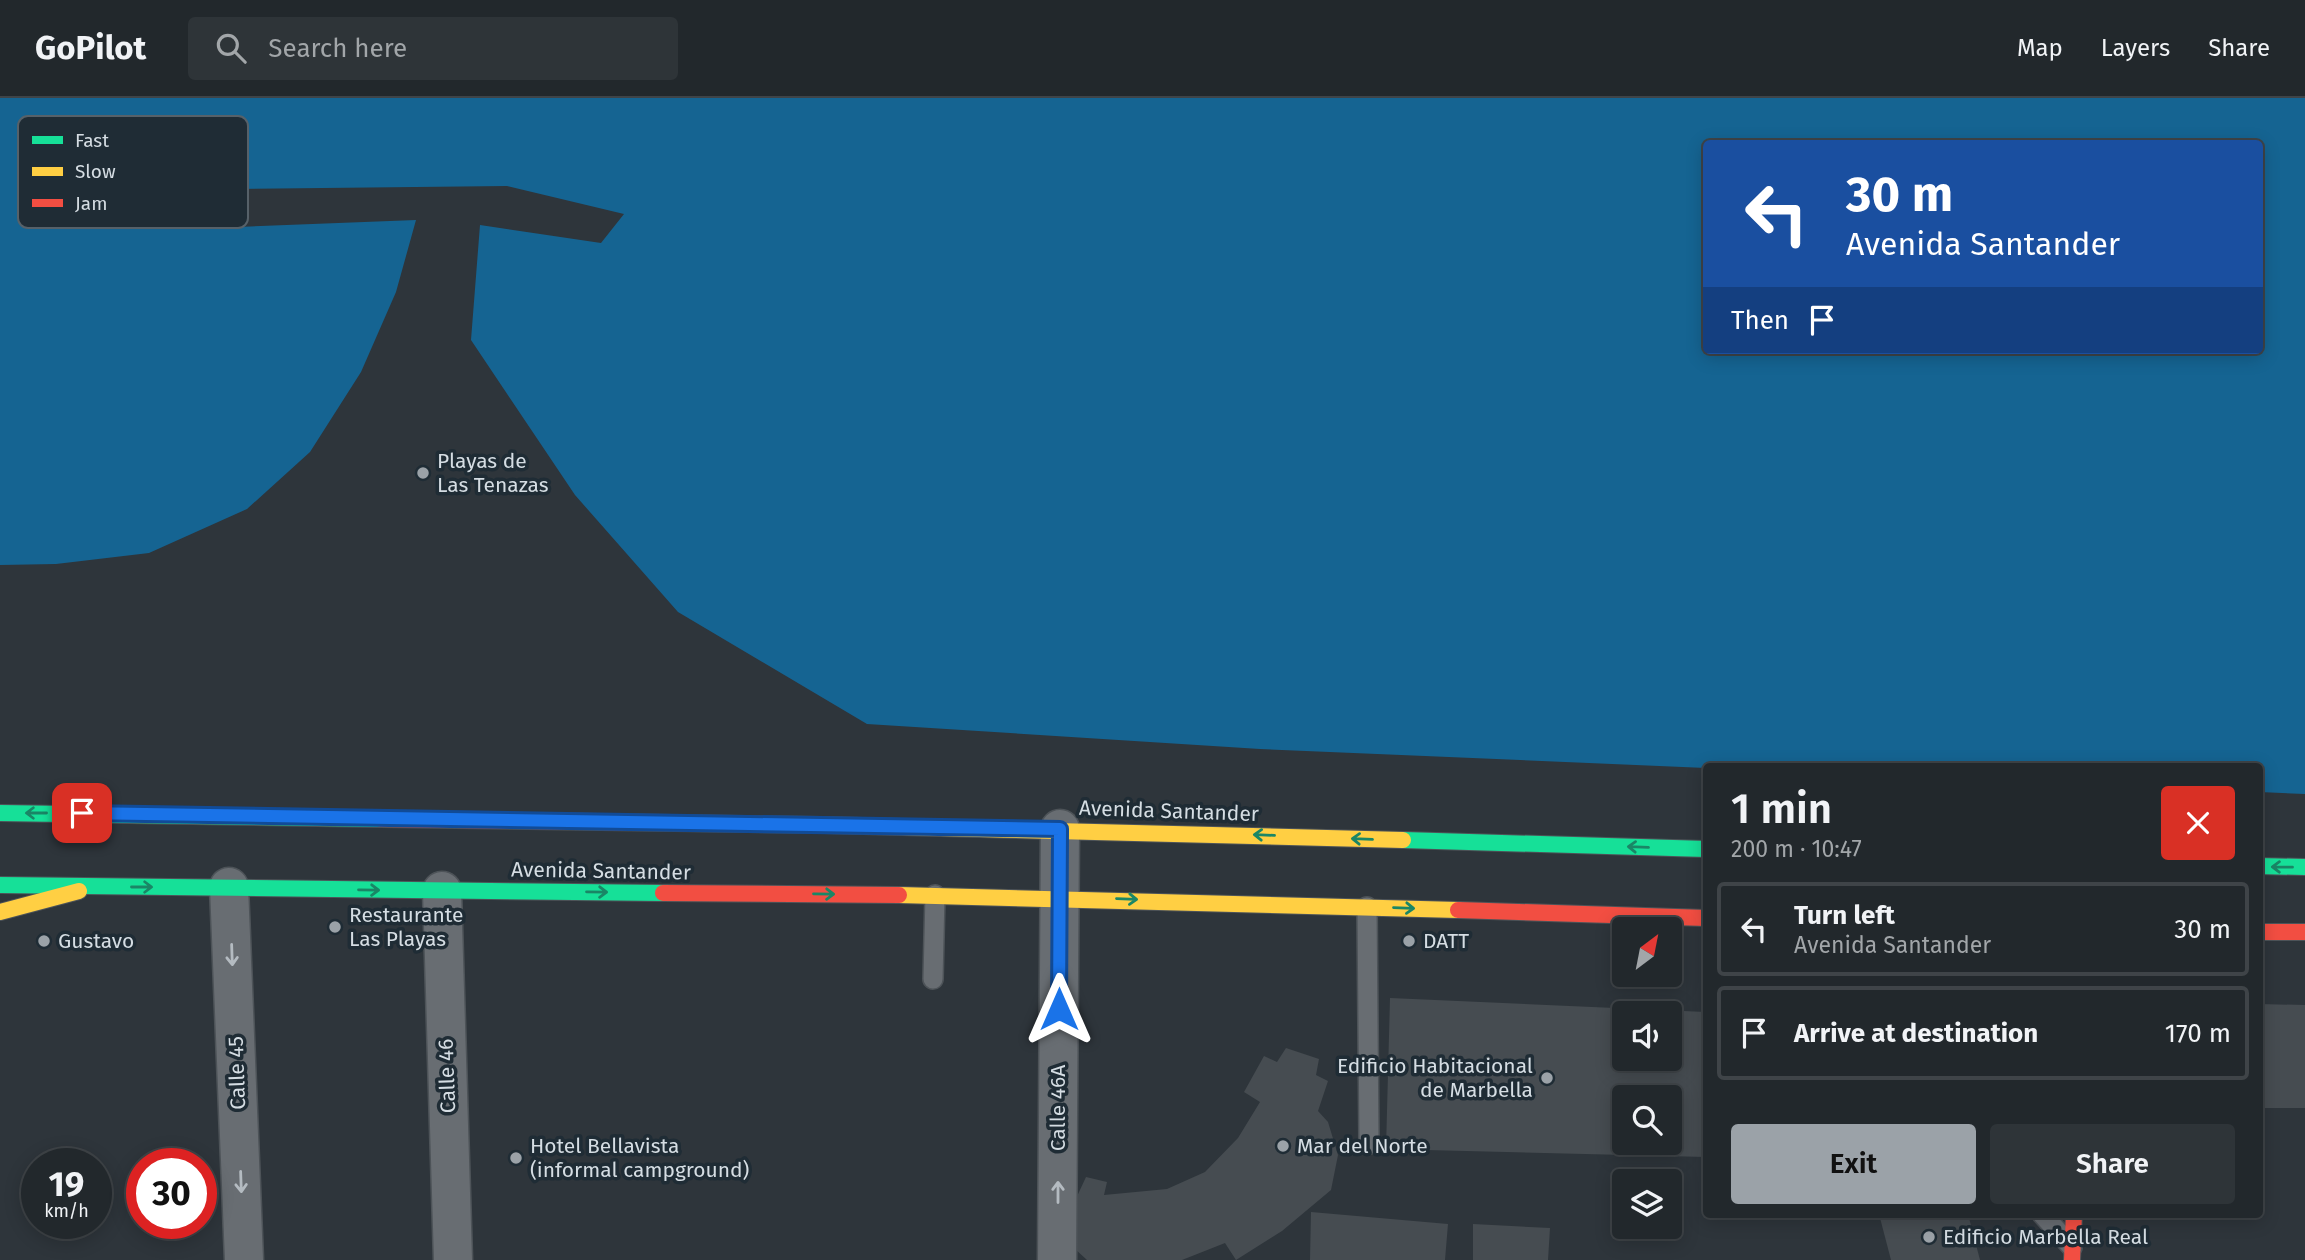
<!DOCTYPE html>
<html lang="en">
<head>
<meta charset="utf-8">
<style>
	body { margin:0; font-family:"Fira Sans",sans-serif; background:#2e3438; color:#f1f3f6; height:100vh; display:flex; flex-direction:column; font-size:26px; white-space:nowrap }
	* { box-sizing:border-box; margin:0 }
	p { font-size:23px; color:#a2a6a9 }
	.icon { flex:none; width:38px; height:38px; fill:none; stroke:currentColor; stroke-width:2; stroke-linecap:round; stroke-linejoin:round }
	.map { position:relative; flex:1; overflow:hidden }
	.drawer { position:absolute; left:1703px; top:665px; width:560px; height:455px; display:flex; flex-direction:column; background:#22282c; border-radius:7px; box-shadow:0 4px 18px #0003,0 0 0 2px #3f4448 }
	.drawer>* { flex:none }
	.banner { position:absolute; left:1703px; top:42px; width:560px; height:214px; border-radius:7px; box-shadow:0 4px 18px #0003,0 0 0 2px #3f4448; background:#1a4fa0; color:#fff; overflow:hidden }
	.needle { width:46px; rotate:32deg }
	.fabs { position:absolute; left:1612px; top:819px; display:grid; gap:14px }
	.fabs a { display:grid; place-items:center; width:70px; height:70px; border-radius:7px; background:#22282c; box-shadow:0 4px 18px #0003,0 0 0 2px #3f4448; font-size:35px }
	.speed { position:absolute; left:21px; top:1050px; display:flex; gap:14px; font-size:35px; font-weight:700; text-align:center }
	.speed>* { display:grid; place-content:center; width:91px; height:91px; border-radius:50%; background:#22282c; box-shadow:0 4px 18px #0003,0 0 0 2px #3f4448; line-height:1 }
	.speed small { font-size:18px; font-weight:400 }
	.speed .limit { border:10px solid #d22; background:#fff; color:#111 }
	.pin { position:absolute; display:grid; place-items:center; width:60px; height:60px; color:#fff; margin:-30px; border-radius:14px; box-shadow:0 4px 10px #0006 }
	.me { position:absolute; width:77px; margin:-38px; rotate:0deg; stroke-linejoin:round; filter:drop-shadow(0 0 5px #0008) }
	.turn { display:flex; align-items:center; gap:24px; height:147px; padding:0 28px; font-size:32px }
	.turn .icon { width:91px; height:91px; stroke-width:2.5 }
	.turn b { display:block; font-size:49px; line-height:60px }
	.then { display:flex; align-items:center; height:66px; padding:0 28px; background:#0003; gap:14px; font-size:26px }
	.round { display:grid; place-items:center; flex:none; width:74px; height:74px; border-radius:7px; background:#2e3438 }
	.headline { display:flex; align-items:center; justify-content:space-between; height:119px; padding:0 28px }
	h1 { font-size:42px; font-weight:600; line-height:52px }
	.primary-button { display:flex; gap:14px; margin-top:auto; padding:14px 28px }
	.primary-button a { flex:1; height:80px; border-radius:7px; background:#9ba2a8; color:#111; font-size:28px; font-weight:600; line-height:80px; text-align:center }
	.primary-button a+a { background:#2e3438; color:#f1f3f6 }
	ul { padding:0; list-style:none }
	li { display:flex; align-items:center; gap:21px; height:94px; margin:0 14px 10px; padding:0 14px; border:4px solid #3f4448; border-radius:7px }
	li div { flex:1 }
	li b { display:block; font-size:26px }
	li em { font-style:normal }
	header { display:flex; align-items:center; gap:42px; box-sizing:border-box; height:98px; padding:0 35px; background:#22282c; border-bottom:2px solid #3f4448 }
	header strong { font-size:33px }
	nav { display:flex; gap:38px; margin-inline-start:auto; font-size:24px }
	.search { width:490px; height:63px; background:#2e3438; display:flex; align-items:center; gap:18px; box-sizing:border-box; padding:0 24px; border-radius:7px; color:#a2a6a9; font-size:26px }
	.map>svg:first-child { display:block }
</style>
</head>
<body>
<header>
<strong>GoPilot</strong>
<div class="search"><svg class="icon" aria-label="search" viewBox="0 0 24 24"><circle cx="10" cy="10" r="6"/><path d="M15 15l6 6"/></svg>Search here</div>
<nav><a>Map</a><a>Layers</a><a>Share</a></nav>
</header>
<div class="map">
<svg width="2305" height="1162" viewBox="0 0 2305 1162">
	<rect width="100%" height="100%" fill="#2e353b"/>
	<path fill="#156492" fill-rule="evenodd" d="M0,0H2305V696L2259,694V668L1706,670L1260,651L867,626L678,514L575,397L471,242L480,127L601,145L624,116L507,88L233,91L238,129L416,122L396,194L361,274L310,354L247,411L149,455L56,466L0,467ZM1706,46H2259V252H1706Z"/>
	<g fill="#464c51" fill-rule="evenodd">
		<path d="M1390,900L1706,914V1059L1386,1051ZM1624,915H1670V961H1624ZM1624,999H1670V1045H1624Z"/>
		<polygon points="2259,906 2305,907 2305,1010 2259,1010"/>
		<polygon points="1286,950 1319,961 1316,977 1328,983 1318,1013 1328,1024 1338,1057 1331,1092 1282,1133 1236,1162 1225,1145 1182,1162 1087,1162 1075,1151 1073,1107 1086,1079 1107,1084 1104,1097 1167,1091 1205,1074 1238,1040 1260,1004 1244,994 1264,958 1277,964"/>
		<polygon points="1311,1114 1448,1126 1445,1162 1310,1162"/>
		<polygon points="1879,1116 1968,1116 1980,1162 1891,1162"/>
		<polygon points="1473,1126 1550,1130 1548,1162 1473,1162"/>
	</g>
	<g fill="none" stroke-linecap="round" stroke-linejoin="round">
		<defs>
			<g id="lane">
				<polyline points="1367,809 1369,1046"/>
				<polyline points="933,881 935,797"/>
				<polyline points="2042,1116 2072,1149"/>
			</g>
			<g id="street">
				<polyline points="229,789 244,1162"/>
				<polyline points="442,793 453,1162"/>
				<polyline points="1057,1162 1060,731"/>
			</g>
			<g id="fast">
				<polyline points="0,715 381,721"/>
				<polyline points="1403,742 1706,751"/>
				<polyline points="2259,768 2305,769"/>
				<polyline points="0,787 663,795"/>
			</g>
			<g id="slow">
				<polyline points="824,727 1403,742"/>
				<polyline points="899,797 1458,812"/>
				<polyline points="0,814 79,793"/>
			</g>
			<g id="jam">
				<polyline points="381,721 824,727"/>
				<polyline points="663,795 899,797"/>
				<polyline points="1458,812 1706,820"/>
				<polyline points="2259,834 2305,834"/>
				<polyline points="2072,1162 2074,1116"/>
			</g>
		</defs>
		<use href="#lane" stroke="#4d5358" stroke-width="22"/>
		<use href="#street" stroke="#4d5358" stroke-width="41"/>
		<use href="#fast" stroke="#4d5358" stroke-width="18"/>
		<use href="#slow" stroke="#4d5358" stroke-width="18"/>
		<use href="#jam" stroke="#4d5358" stroke-width="18"/>
		<use href="#lane" stroke="#686d72" stroke-width="19"/>
		<use href="#street" stroke="#686d72" stroke-width="38"/>
		<use href="#fast" stroke="#16e098" stroke-width="16"/>
		<use href="#slow" stroke="#ffcf43" stroke-width="16"/>
		<use href="#jam" stroke="#f24e42" stroke-width="16"/>
	</g>
	<defs><path id="oneway-shaft" d="M-6 0H5M1.5-3L5.5 0L1.5 3" fill="none" stroke-width="1.6" stroke-linecap="round" stroke-linejoin="round" transform="scale(1.75)"/></defs>
	<g stroke="#1a8666">
		<use href="#oneway-shaft" transform="translate(36 715) rotate(-180)"/>
		<use href="#oneway-shaft" transform="translate(1264 737) rotate(-178)"/>
		<use href="#oneway-shaft" transform="translate(1362 741) rotate(-178)"/>
		<use href="#oneway-shaft" transform="translate(1638 749) rotate(-178)"/>
		<use href="#oneway-shaft" transform="translate(2282 769) rotate(-179)"/>
		<use href="#oneway-shaft" transform="translate(142 789)"/>
		<use href="#oneway-shaft" transform="translate(369 792) rotate(1)"/>
		<use href="#oneway-shaft" transform="translate(597 794) rotate(1)"/>
		<use href="#oneway-shaft" transform="translate(824 796) rotate(1)"/>
		<use href="#oneway-shaft" transform="translate(1127 801) rotate(2)"/>
		<use href="#oneway-shaft" transform="translate(1404 810) rotate(2)"/>
	</g>
	<g stroke="#b4bbc1">
		<use href="#oneway-shaft" transform="translate(232 857) rotate(88)"/>
		<use href="#oneway-shaft" transform="translate(241 1084) rotate(88)"/>
		<use href="#oneway-shaft" transform="translate(1058 1094) rotate(-90)"/>
	</g>
	<g fill="none" stroke-linecap="round" stroke-linejoin="round">
		<defs>
			<polyline id="route" points="82,715 1060,731 1059,911"/>
		</defs>
		<use href="#route" stroke="#114b97" stroke-width="18"/>
		<use href="#route" stroke="#1a73e8" stroke-width="12"/>
	</g>
	<g fill="#9ba2a8" stroke="#1f2c35" stroke-width="2.5">
		<circle cx="423" cy="375" r="7"/>
		<circle cx="335" cy="829" r="7"/>
		<circle cx="44" cy="843" r="7"/>
		<circle cx="1409" cy="843" r="7"/>
		<circle cx="1547" cy="980" r="7"/>
		<circle cx="1283" cy="1048" r="7"/>
		<circle cx="516" cy="1060" r="7"/>
		<circle cx="1929" cy="1139" r="7"/>
	</g>
	<g text-anchor="middle" dominant-baseline="central" stroke-width="7" stroke-linejoin="round" paint-order="stroke">
		<g font-size="21" fill="#d5dde3" stroke="#1f2c35" text-anchor="start">
			<text x="437" y="363">Playas de<tspan x="437" dy="24">Las Tenazas</tspan></text>
			<text x="349" y="817">Restaurante<tspan x="349" dy="24">Las Playas</tspan></text>
			<text x="58" y="843">Gustavo</text>
			<text x="1423" y="843">DATT</text>
			<text x="1533" y="968" text-anchor="end">Edificio Habitacional<tspan x="1533" dy="24">de Marbella</tspan></text>
			<text x="530" y="1048">Hotel Bellavista<tspan x="530" dy="24">(informal campground)</tspan></text>
			<text x="1297" y="1048">Mar del Norte</text>
			<text x="1943" y="1139">Edificio Marbella Real</text>
		</g>
		<g font-size="21" fill="#d5dde3" stroke="#1f2c35">
			<text transform="translate(1169 713) rotate(2)">Avenida Santander</text>
			<text transform="translate(601 773) rotate(1)">Avenida Santander</text>
			<text transform="translate(237 975) rotate(-92)">Calle 45</text>
			<text transform="translate(447 978) rotate(-92)">Calle 46</text>
			<text transform="translate(1058 1010) rotate(-90)">Calle 46A</text>
		</g>
	</g>
	<rect x="18" y="18" width="230" height="112" rx="10" fill="#1f2c35" stroke="#566169" stroke-width="2"/>
	<rect x="32" y="38" width="31" height="8" fill="#16e098"/>
	<rect x="32" y="69" width="31" height="9" fill="#ffcf43"/>
	<rect x="32" y="101" width="31" height="8" fill="#f24e42"/>
	<g font-size="19" fill="#d5dde3">
		<text x="75" y="49">Fast</text>
		<text x="75" y="80">Slow</text>
		<text x="75" y="112">Jam</text>
	</g>
</svg>
<div class="fabs">
<a><svg class="needle" viewBox="-14 -14 28 28"><path d="M0-13l5 13h-10z" fill="#e53935"/><path d="M0 13l5-13h-10z" fill="#a2a6a9"/></svg></a>
<a><svg class="icon" aria-label="sound" viewBox="0 0 24 24"><path d="M4 9h4l5-4v14l-5-4H4zM17 9q2 3 0 6"/></svg></a>
<a><svg class="icon" aria-label="search" viewBox="0 0 24 24"><circle cx="10" cy="10" r="6"/><path d="M15 15l6 6"/></svg></a>
<a><svg class="icon" aria-label="layers" viewBox="0 0 24 24"><path d="M12 4l9 5-9 5-9-5zM3 14l9 5 9-5"/></svg></a>
</div>
<div class="speed"><div>19<small>km/h</small></div><div class="limit">30</div></div>
<div class="pin" style="left:82px;top:715px;background:#d93025"><svg class="icon" aria-label="arrive" viewBox="0 0 24 24"><path d="M6 21V4h12l-3 4 3 4H6"/></svg></div>
<svg class="me" style="left:1059px;top:911px" viewBox="-20 -20 40 40"><path d="M0-17L14 15 0 8-14 15z" fill="#1a73e8" stroke="#fff" stroke-width="4"/></svg>
<div class="banner">
<div class="turn"><svg class="icon" aria-label="left" viewBox="0 0 24 24"><path d="M17 20v-9H6M10 6l-5 5 5 5"/></svg><div><b>30 m</b>Avenida Santander</div></div>
<div class="then">Then<svg class="icon" aria-label="arrive" viewBox="0 0 24 24"><path d="M6 21V4h12l-3 4 3 4H6"/></svg></div>
</div>
<section class="drawer">
<div class="headline"><div><h1>1 min</h1><p>200 m · 10:47</p></div><a class="round" style="background:#d93025;color:#fff"><svg class="icon" aria-label="close" viewBox="0 0 24 24"><path d="M6 6l12 12M18 6L6 18"/></svg></a></div>
<ul>
<li><svg class="icon" aria-label="left" viewBox="0 0 24 24"><path d="M17 20v-9H6M10 6l-5 5 5 5"/></svg><div><b>Turn left</b><p>Avenida Santander</p></div><em>30 m</em></li>
<li><svg class="icon" aria-label="arrive" viewBox="0 0 24 24"><path d="M6 21V4h12l-3 4 3 4H6"/></svg><div><b>Arrive at destination</b></div><em>170 m</em></li>
</ul>
<div class="primary-button"><a>Exit</a><a>Share</a></div>
</section>
</div>
</body>
</html>
